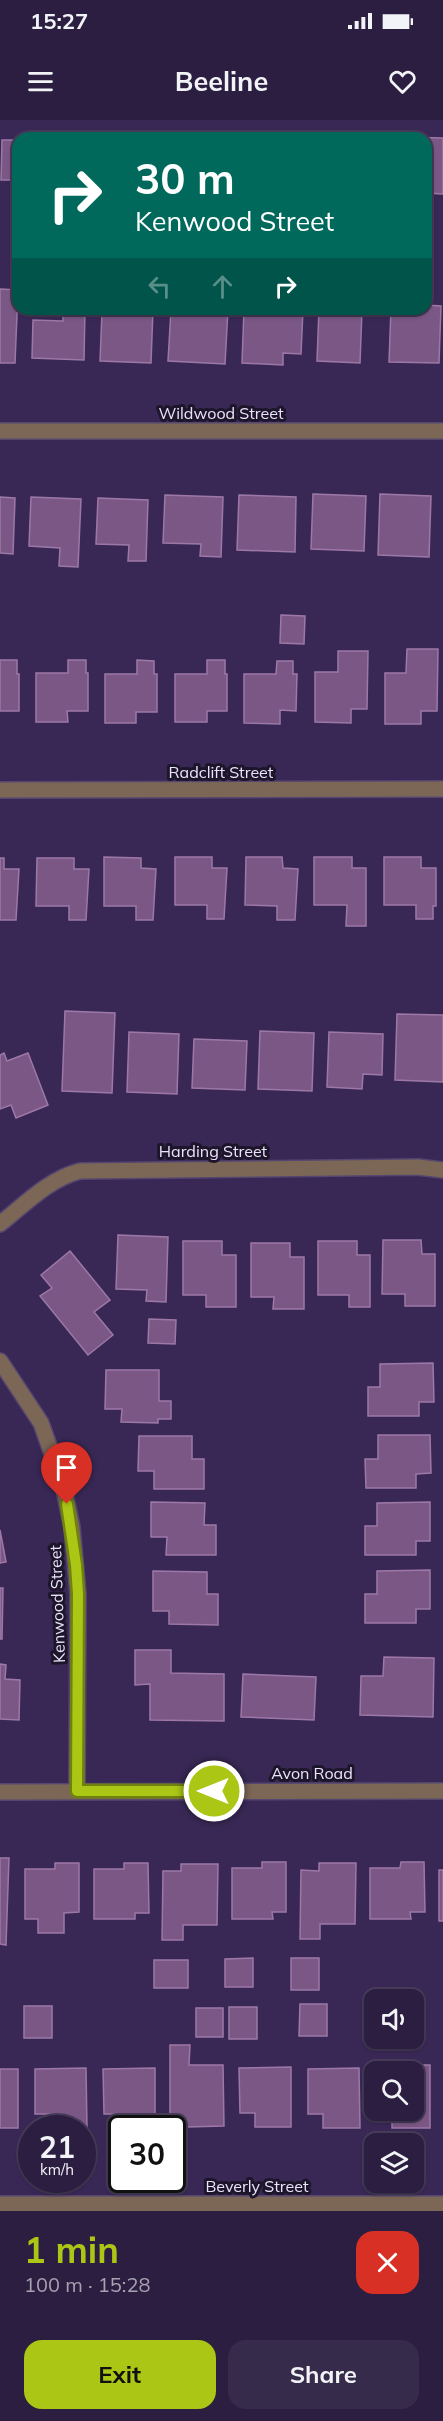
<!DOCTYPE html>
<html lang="en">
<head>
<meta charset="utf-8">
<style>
	body { margin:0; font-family:Mulish,sans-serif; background:#372b4b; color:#f1f3f6; height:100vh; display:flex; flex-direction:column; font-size:22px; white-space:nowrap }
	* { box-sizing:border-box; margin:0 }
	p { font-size:20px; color:#a6a2b1 }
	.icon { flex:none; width:33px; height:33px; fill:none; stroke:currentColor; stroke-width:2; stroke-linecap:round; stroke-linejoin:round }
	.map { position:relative; height:2091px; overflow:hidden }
	.details { display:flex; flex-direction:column; background:#2b1e40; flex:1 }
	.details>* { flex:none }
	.hud { position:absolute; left:12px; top:12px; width:420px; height:183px; border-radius:18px; box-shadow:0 2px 4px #0004,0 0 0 2px #473c59; background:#00695c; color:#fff; overflow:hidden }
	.buttons { position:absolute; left:364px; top:1869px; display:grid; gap:12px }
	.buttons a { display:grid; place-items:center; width:60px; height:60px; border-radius:12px; background:#2b1e40; box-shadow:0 2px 4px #0004,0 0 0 2px #473c59; font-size:30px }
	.speed { position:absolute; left:18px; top:1995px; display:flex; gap:12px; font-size:30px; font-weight:700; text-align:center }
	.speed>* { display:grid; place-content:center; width:78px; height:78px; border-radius:50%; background:#2b1e40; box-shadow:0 2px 4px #0004,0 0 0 2px #473c59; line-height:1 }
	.speed small { font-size:15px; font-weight:400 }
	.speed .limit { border:3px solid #111; border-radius:9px; background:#fff; color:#111 }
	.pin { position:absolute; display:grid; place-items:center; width:51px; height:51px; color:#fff; margin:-62px -26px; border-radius:50% 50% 50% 0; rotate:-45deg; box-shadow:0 0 6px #0007 }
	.pin .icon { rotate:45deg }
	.me { position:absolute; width:66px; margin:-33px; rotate:270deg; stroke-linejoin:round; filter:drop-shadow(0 0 4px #0008) }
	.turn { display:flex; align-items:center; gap:21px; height:126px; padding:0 24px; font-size:27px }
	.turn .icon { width:78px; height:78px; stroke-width:2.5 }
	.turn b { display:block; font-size:42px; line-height:51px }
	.lanes { display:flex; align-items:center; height:57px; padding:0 24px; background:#0003; justify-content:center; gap:30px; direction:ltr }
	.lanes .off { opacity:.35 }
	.round { display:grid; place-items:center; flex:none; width:63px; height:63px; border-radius:18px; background:#372b4b }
	.summary { display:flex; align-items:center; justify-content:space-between; height:102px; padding:0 24px }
	h1 { font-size:36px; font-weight:700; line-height:45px; color:#abc615 }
	.action { display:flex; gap:12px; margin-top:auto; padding:12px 24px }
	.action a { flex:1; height:69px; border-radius:18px; background:#abc615; color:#111; font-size:24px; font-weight:700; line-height:69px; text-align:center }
	.action a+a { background:#372b4b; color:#f1f3f6 }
	.status { display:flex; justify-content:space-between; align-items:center; height:42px; padding:0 30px; background:#2b1e40; direction:ltr }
	.status svg { height:16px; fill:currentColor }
	header { display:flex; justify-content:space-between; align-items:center; height:78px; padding:0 24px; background:#2b1e40; font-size:27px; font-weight:700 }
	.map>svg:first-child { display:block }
</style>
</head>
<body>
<div class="status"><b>15:27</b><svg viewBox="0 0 49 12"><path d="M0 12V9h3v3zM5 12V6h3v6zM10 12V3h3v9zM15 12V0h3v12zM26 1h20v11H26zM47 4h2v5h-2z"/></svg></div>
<header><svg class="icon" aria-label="menu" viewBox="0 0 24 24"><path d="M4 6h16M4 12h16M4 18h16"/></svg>Beeline<svg class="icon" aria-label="heart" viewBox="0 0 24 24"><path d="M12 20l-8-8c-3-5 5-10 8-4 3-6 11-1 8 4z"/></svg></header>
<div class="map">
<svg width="443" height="2091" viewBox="0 0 443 2091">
	<rect width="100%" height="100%" fill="#392856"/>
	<g fill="#7b5785" stroke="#9d78a7" stroke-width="1.5">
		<polygon points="402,17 443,18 443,74 426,73 426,18"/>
		<polygon points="2,20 18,20 18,60 1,60"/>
		<polygon points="0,169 18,170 15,243 0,243"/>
		<polygon points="426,185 441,186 439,243 389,242 391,189 426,189"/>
		<polygon points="63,189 85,189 84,240 32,238 33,200 63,201"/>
		<polygon points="130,189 153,189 151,243 100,241 102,192 130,193"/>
		<polygon points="203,189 228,189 225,244 168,241 171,190 203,192"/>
		<polygon points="244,189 303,189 301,234 283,233 283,245 242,243"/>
		<polygon points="319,189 362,190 360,243 317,241"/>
		<polygon points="313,374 366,376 364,431 311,429"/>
		<polygon points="380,374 431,376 429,437 378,435"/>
		<polygon points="165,375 223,377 221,437 200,436 201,424 163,423"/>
		<polygon points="239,375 296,377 295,432 237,430"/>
		<polygon points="0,377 15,378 13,434 0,433"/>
		<polygon points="31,377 81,379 78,447 59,446 60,428 29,426"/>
		<polygon points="98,378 148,380 146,441 128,441 129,425 96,424"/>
		<polygon points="281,495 305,496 304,524 280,523"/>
		<polygon points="407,529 438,529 437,591 421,591 421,604 385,604 385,553 406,553"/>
		<polygon points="338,531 368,531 367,589 351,589 351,603 315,602 315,552 338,552"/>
		<polygon points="0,540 17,540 17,554 19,554 19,591 0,591"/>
		<polygon points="68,540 86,540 86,553 88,553 88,591 67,591 68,602 36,602 36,553 68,553"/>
		<polygon points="137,540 154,541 154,554 157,554 157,592 136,592 136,603 105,603 105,554 137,554"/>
		<polygon points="207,540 225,540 225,554 227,554 227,591 207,591 207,602 175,602 175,554 207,554"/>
		<polygon points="277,541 293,541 293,554 297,554 296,591 280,590 280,604 244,603 244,554 276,554"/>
		<polygon points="104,737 141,738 141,748 156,749 153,800 136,800 136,786 104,786"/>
		<polygon points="175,737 212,737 212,748 227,748 224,799 207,799 207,785 175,785"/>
		<polygon points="246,737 282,737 283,748 298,749 295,800 277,800 277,786 245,785"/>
		<polygon points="314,737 352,737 352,748 366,748 366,806 346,806 347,785 314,785"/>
		<polygon points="384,737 421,737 421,748 436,748 436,786 433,786 433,799 416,799 416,785 384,785"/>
		<polygon points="0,738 4,738 4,749 19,749 16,800 0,800"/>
		<polygon points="37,738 74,738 74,749 89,749 86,800 69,800 69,786 36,786"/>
		<polygon points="65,891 115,893 112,973 62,971"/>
		<polygon points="397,894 443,895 443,962 395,960"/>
		<polygon points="260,911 314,913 312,971 258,969"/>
		<polygon points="129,912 179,914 177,974 127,972"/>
		<polygon points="329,912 383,914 382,955 363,954 362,969 327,967"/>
		<polygon points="194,919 247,921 245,970 192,968"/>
		<polygon points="4,933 7,941 28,933 48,985 16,998 11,985 0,989 0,935"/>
		<polygon points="118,1115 168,1117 166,1182 146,1181 147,1170 116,1169"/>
		<polygon points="383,1120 421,1120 422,1134 435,1134 435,1186 405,1186 405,1174 382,1174"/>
		<polygon points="183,1121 222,1121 222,1135 236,1135 236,1187 206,1187 206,1175 183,1175"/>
		<polygon points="318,1121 357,1121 357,1135 370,1135 370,1187 349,1187 349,1175 318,1175"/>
		<polygon points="251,1123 290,1123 290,1137 304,1137 304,1189 273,1189 274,1177 251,1177"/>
		<polygon points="70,1131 110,1180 94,1192 113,1215 88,1235 40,1176 52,1168 41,1155"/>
		<polygon points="149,1199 176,1200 175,1224 148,1223"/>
		<polygon points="433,1243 434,1282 419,1282 419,1296 368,1296 368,1267 380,1267 380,1244"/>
		<polygon points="106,1250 159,1250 159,1281 171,1281 171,1299 158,1299 158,1303 121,1302 122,1289 105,1289"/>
		<polygon points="378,1315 430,1315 431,1353 416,1354 416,1368 366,1368 365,1339 378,1339"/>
		<polygon points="139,1316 192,1316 192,1339 204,1339 204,1369 154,1369 154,1351 138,1351"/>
		<polygon points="151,1382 205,1383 204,1405 216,1405 216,1435 166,1435 167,1417 151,1417"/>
		<polygon points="430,1382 430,1421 416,1421 416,1435 365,1435 365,1406 377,1406 377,1383"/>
		<polygon points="0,1410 6,1442 0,1443"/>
		<polygon points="430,1450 430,1489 416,1489 416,1503 365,1503 365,1474 377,1474 377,1451"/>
		<polygon points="153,1451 207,1452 207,1474 218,1474 218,1505 169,1504 169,1491 153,1491"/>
		<polygon points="0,1468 3,1468 2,1519 0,1519"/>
		<polygon points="135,1530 171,1530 171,1553 224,1554 224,1601 150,1600 150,1564 135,1565"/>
		<polygon points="384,1537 434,1538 433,1597 360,1595 361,1556 383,1556"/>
		<polygon points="0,1544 6,1545 5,1559 20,1560 19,1600 0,1599"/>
		<polygon points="243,1554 316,1557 314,1600 241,1597"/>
		<polygon points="0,1738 9,1738 6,1825 0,1824"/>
		<polygon points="262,1742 286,1742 286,1792 272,1792 273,1799 232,1799 232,1748 262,1748"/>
		<polygon points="401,1742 424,1742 425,1792 410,1792 411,1799 370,1799 370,1748 400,1748"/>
		<polygon points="55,1743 79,1743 79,1792 64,1793 64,1813 38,1813 38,1799 25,1799 25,1749 55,1749"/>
		<polygon points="124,1743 148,1743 149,1793 135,1793 135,1799 94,1799 94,1749 124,1749"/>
		<polygon points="319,1743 356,1743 355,1804 320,1804 320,1819 300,1819 301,1750 319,1751"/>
		<polygon points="181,1744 218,1744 217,1805 183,1805 183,1820 162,1820 163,1751 181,1751"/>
		<rect x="439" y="1750" width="4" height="51"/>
		<polygon points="253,1838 253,1867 225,1867 225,1839"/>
		<rect x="291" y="1838" width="28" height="32"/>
		<rect x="154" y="1840" width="34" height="28"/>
		<polygon points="300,1884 327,1884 327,1916 299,1916"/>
		<rect x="24" y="1886" width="28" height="32"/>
		<rect x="229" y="1887" width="28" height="32"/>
		<rect x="196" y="1888" width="27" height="29"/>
		<polygon points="170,1925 190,1925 189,1945 223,1945 224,2006 187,2007 187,2000 170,2000"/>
		<polygon points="375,1945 430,1945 430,2008 392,2008 392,2000 375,2000 375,1990 414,1990 414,1952 375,1952"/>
		<polygon points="291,1947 291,2007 255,2007 255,1993 240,1993 239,1948"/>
		<polygon points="86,1948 87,2008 50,2008 50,1994 35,1994 35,1949"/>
		<polygon points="155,1948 155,2008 119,2008 119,1994 104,1994 103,1949"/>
		<polygon points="359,1948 360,2008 323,2008 323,1994 308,1994 308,1949"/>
		<rect x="0" y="1949" width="18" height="59"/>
	</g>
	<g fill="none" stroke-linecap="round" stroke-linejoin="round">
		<defs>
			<g id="minor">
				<polyline points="0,311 443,311"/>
				<polyline points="0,670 443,669"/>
				<path d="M0,1104C25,1084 49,1059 80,1051L418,1047L443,1050"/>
				<polyline points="0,1241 41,1303 63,1365 72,1407 78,1474 77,1671"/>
				<polyline points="0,1672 443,1671"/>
				<polyline points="0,2084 443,2084"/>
			</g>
		</defs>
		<use href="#minor" stroke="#554670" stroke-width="18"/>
		<use href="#minor" stroke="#7c6757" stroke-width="15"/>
	</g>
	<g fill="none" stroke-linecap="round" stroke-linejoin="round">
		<defs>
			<polyline id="route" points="67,1384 76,1445 78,1474 77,1671 214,1671"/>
		</defs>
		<use href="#route" stroke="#6f810e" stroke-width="15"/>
		<use href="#route" stroke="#abc615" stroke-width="10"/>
	</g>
	<g text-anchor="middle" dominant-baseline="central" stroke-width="6" stroke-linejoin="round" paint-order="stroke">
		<g font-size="16" fill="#eae3fb" stroke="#1d162b">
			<text x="221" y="293">Wildwood Street</text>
			<text x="221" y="652">Radclift Street</text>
			<text x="213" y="1031">Harding Street</text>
			<text transform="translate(57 1484) rotate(-92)">Kenwood Street</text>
			<text x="312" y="1653">Avon Road</text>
			<text x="257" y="2066">Beverly Street</text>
		</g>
	</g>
</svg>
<div class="buttons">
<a><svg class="icon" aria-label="sound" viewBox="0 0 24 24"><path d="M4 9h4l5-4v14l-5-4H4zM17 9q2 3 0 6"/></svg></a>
<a><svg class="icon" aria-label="search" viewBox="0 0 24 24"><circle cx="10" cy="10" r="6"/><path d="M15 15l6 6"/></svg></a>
<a><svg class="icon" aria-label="layers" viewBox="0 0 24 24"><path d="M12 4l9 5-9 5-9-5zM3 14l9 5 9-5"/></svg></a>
</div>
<div class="speed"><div>21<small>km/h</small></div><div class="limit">30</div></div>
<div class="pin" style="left:67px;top:1384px;background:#d93025"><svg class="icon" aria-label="arrive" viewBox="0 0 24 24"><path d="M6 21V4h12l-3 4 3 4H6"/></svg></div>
<svg class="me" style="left:214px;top:1671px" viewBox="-20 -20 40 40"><circle r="17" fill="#abc615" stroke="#fff" stroke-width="3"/><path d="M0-11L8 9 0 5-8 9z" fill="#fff"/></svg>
<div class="hud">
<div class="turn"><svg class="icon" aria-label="right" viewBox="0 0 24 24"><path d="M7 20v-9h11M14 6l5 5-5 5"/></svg><div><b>30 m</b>Kenwood Street</div></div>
<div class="lanes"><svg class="icon off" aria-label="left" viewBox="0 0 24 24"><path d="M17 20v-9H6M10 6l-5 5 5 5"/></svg><svg class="icon off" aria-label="ahead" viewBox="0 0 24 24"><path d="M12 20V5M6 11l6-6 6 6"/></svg><svg class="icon" aria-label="right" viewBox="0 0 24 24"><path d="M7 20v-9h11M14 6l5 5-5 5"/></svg></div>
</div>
</div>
<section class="details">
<div class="summary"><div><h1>1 min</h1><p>100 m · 15:28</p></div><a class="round" style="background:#d93025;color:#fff"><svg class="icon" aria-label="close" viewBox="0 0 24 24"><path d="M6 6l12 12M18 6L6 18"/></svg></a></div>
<div class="action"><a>Exit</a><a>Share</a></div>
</section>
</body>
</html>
